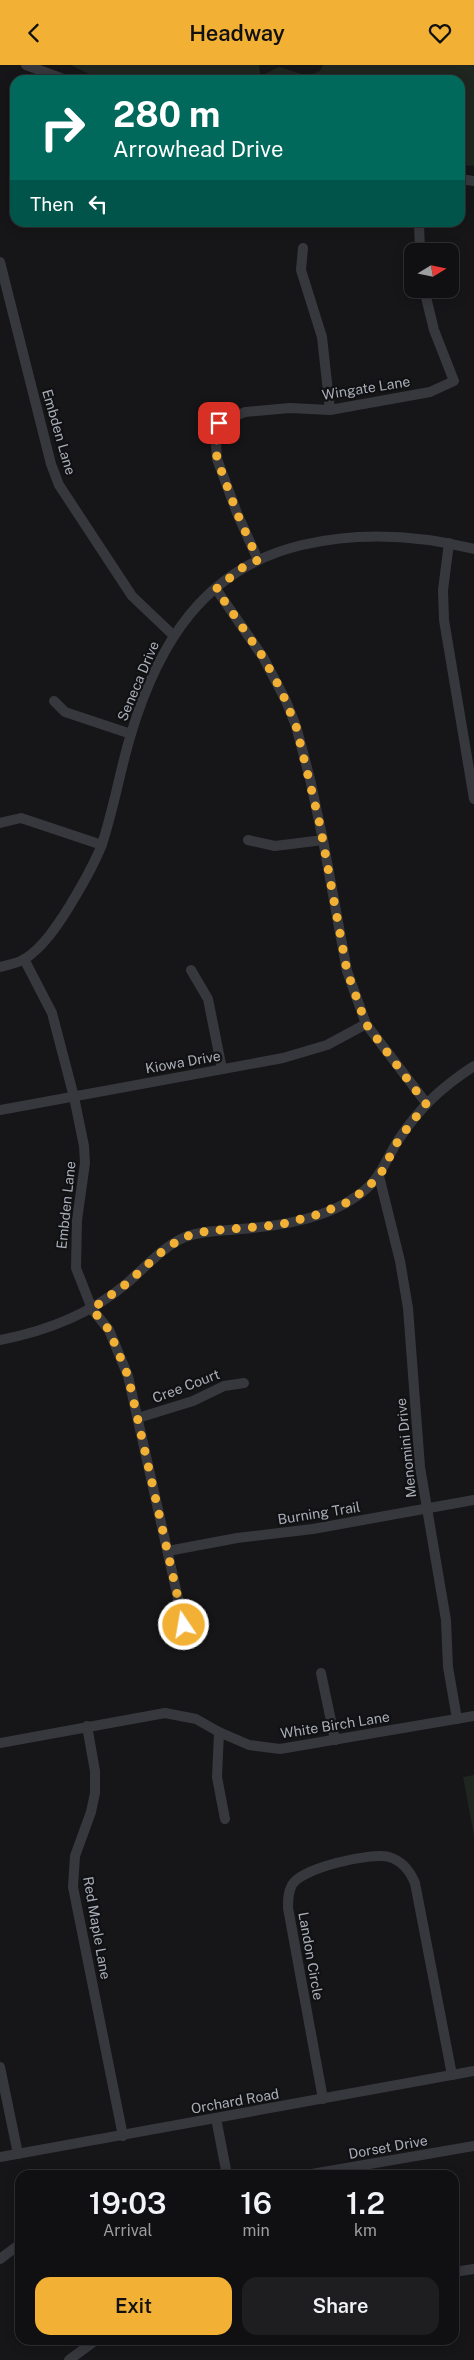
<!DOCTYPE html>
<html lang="en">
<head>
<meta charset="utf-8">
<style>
	body { margin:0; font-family:"Public Sans",sans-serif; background:#1e1e20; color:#f1f3f6; height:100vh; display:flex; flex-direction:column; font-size:19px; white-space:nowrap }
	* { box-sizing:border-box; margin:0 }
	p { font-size:16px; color:#9c9d9f }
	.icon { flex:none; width:28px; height:28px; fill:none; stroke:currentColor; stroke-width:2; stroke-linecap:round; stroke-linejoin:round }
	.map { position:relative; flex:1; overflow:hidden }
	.details { position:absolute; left:15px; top:2105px; width:444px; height:175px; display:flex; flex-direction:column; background:#101012; border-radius:15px; box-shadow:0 2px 12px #0003,0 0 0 1px #303032 }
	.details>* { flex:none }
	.guide { position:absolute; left:10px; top:10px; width:455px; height:152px; border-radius:15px; box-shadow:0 2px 12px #0003,0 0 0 1px #303032; background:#00695c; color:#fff; overflow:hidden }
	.needle { width:32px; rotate:80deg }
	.fabs { position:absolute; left:404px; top:178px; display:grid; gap:10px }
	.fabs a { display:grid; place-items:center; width:55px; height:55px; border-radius:10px; background:#101012; box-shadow:0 2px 12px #0003,0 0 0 1px #303032; font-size:25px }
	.pin { position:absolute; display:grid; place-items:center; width:42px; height:42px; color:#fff; margin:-21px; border-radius:10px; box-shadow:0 2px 8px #0006 }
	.me { position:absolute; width:55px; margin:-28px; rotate:348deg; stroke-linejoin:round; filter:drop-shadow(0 0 4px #0008) }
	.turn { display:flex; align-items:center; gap:18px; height:105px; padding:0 20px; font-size:22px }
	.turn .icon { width:65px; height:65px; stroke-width:2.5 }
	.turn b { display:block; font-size:35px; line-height:42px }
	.then { display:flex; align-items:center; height:48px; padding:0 20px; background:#0003; gap:10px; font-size:19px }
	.eta { display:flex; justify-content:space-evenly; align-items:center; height:85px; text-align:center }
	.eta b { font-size:30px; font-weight:600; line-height:35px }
	.primary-button { display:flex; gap:10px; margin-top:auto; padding:10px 20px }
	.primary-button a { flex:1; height:58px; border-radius:15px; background:#f2b134; color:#111; font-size:20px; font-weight:600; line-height:58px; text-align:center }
	.primary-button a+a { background:#1e1e20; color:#f1f3f6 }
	header { display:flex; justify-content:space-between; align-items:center; height:65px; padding:0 20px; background:#f2b134; color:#111; font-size:22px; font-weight:600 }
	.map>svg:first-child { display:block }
</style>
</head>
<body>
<header><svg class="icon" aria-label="back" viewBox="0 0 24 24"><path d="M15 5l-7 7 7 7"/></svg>Headway<svg class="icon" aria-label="heart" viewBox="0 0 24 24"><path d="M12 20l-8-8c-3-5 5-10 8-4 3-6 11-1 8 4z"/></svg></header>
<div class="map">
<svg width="474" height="2295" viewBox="0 0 474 2295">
	<rect width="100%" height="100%" fill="#161618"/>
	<g fill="#1e261f">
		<polygon points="71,0 259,0 260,9 265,9 279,2 308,11 320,6 323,0 474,0 474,101 460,100 460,15 101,15"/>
		<polygon points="474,1710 474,1771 463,1712"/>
	</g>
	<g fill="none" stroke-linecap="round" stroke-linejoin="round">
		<g stroke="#37383d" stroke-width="10">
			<polyline points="26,0 66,15"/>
			<polyline points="460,114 474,116"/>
			<polyline points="419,158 420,186"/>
			<polyline points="303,183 301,205 322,272 330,345"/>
			<polyline points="0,197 51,399 59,420 132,531 173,570"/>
			<polyline points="449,478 443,525 444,555 474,734"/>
			<polyline points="258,495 237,448 217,394 216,379 219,358 245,347 290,343 330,345 430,327 454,316 434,265 424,224"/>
			<polyline points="216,524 263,592 286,636 296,661 310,714 323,775 347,906 366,959 427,1039"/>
			<polyline points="54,636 65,647 131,669"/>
			<polyline points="0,758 21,753 102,780"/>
			<polyline points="248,775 275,781 323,775"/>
			<polyline points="24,894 52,948 74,1032 84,1081 85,1098 77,1155 76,1203 92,1244 109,1265 128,1311 184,1560"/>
			<path d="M0,902C8,900 18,898 25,894C44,881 57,861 69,842C81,822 94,801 102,779C114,743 120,705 131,669C158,579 204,503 302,480C358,467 418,470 474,484"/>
			<polyline points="191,905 208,934 222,1004"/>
			<polyline points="0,1045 283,993 327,980 366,959"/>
			<polyline points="379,1111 400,1196 408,1243 420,1402 446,1555 448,1602 457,1654"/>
			<path d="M0,1275C47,1266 89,1250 126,1219C145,1203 162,1182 185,1172C204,1165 222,1166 241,1164C280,1161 325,1154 357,1131C381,1115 384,1097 399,1074C420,1042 442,1022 474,1001"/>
			<polyline points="138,1353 193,1336 224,1321 244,1318"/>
			<polyline points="168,1486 237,1473 313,1464 474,1435"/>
			<polyline points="321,1608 335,1675"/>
			<polyline points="87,1661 95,1706 95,1728 91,1747 75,1791 73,1822 123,2071"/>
			<polyline points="219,1667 217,1712 225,1754"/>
			<polyline points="0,1678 165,1648 196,1654 219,1667 249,1680 280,1684 474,1651"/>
			<polyline points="0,2002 18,2089"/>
			<path d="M323,2034L288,1843C288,1835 288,1827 292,1820C301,1803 371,1787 389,1792C403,1796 410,1806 415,1818L452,2010"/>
			<polyline points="216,2053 227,2110"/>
			<polyline points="0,2092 474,2006"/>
			<polyline points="306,2110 474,2081"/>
			<polyline points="0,2194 20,2179"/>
			<polyline points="454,2207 474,2204"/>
			<polyline points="69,2295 96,2275"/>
		</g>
	</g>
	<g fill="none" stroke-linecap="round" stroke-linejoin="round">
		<polyline stroke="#f2b134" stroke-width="9" stroke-dasharray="0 16.2" points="184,1560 128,1311 109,1265 92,1244 126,1219 165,1184 184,1172 207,1166 279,1160 316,1150 346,1138 358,1130 379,1112 399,1074 426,1039 366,959 347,906 320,760 296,661 281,625 263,592 216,524 242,503 258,495 237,448 217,394 216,379 219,358"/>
	</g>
	<g text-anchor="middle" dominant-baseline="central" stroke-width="4.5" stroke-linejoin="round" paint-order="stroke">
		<g font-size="14" fill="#a8adb8" stroke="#111113">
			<text transform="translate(366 323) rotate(-9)">Wingate Lane</text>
			<text transform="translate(59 367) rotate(74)">Embden Lane</text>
			<text transform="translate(138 616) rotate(-67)">Seneca Drive</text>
			<text transform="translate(183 997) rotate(-10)">Kiowa Drive</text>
			<text transform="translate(66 1140) rotate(-84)">Embden Lane</text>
			<text transform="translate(186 1321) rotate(-21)">Cree Court</text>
			<text transform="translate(406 1383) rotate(-96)">Menomini Drive</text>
			<text transform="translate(319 1448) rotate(-9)">Burning Trail</text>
			<text transform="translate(335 1660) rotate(-9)">White Birch Lane</text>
			<text transform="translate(97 1863) rotate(80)">Red Maple Lane</text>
			<text transform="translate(311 1891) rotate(80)">Landon Circle</text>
			<text transform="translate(235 2036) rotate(-10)">Orchard Road</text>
			<text transform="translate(388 2082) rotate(-10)">Dorset Drive</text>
		</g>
	</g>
</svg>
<div class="fabs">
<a><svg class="needle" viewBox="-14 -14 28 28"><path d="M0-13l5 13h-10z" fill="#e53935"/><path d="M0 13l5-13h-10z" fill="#9c9d9f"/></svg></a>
</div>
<div class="pin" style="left:219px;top:358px;background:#d93025"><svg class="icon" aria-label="arrive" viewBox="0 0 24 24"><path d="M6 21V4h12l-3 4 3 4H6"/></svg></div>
<svg class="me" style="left:184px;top:1560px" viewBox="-20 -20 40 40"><circle r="17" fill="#f2b134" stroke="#fff" stroke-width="3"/><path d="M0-11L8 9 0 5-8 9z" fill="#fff"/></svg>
<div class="guide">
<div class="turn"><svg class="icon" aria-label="right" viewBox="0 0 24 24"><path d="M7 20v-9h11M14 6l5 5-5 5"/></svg><div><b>280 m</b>Arrowhead Drive</div></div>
<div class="then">Then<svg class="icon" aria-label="left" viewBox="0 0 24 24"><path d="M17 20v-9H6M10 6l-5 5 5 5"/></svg></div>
</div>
<section class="details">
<div class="eta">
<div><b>19:03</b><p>Arrival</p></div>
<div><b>16</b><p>min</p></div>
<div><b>1.2</b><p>km</p></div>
</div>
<div class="primary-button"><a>Exit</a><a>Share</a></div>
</section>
</div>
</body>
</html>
